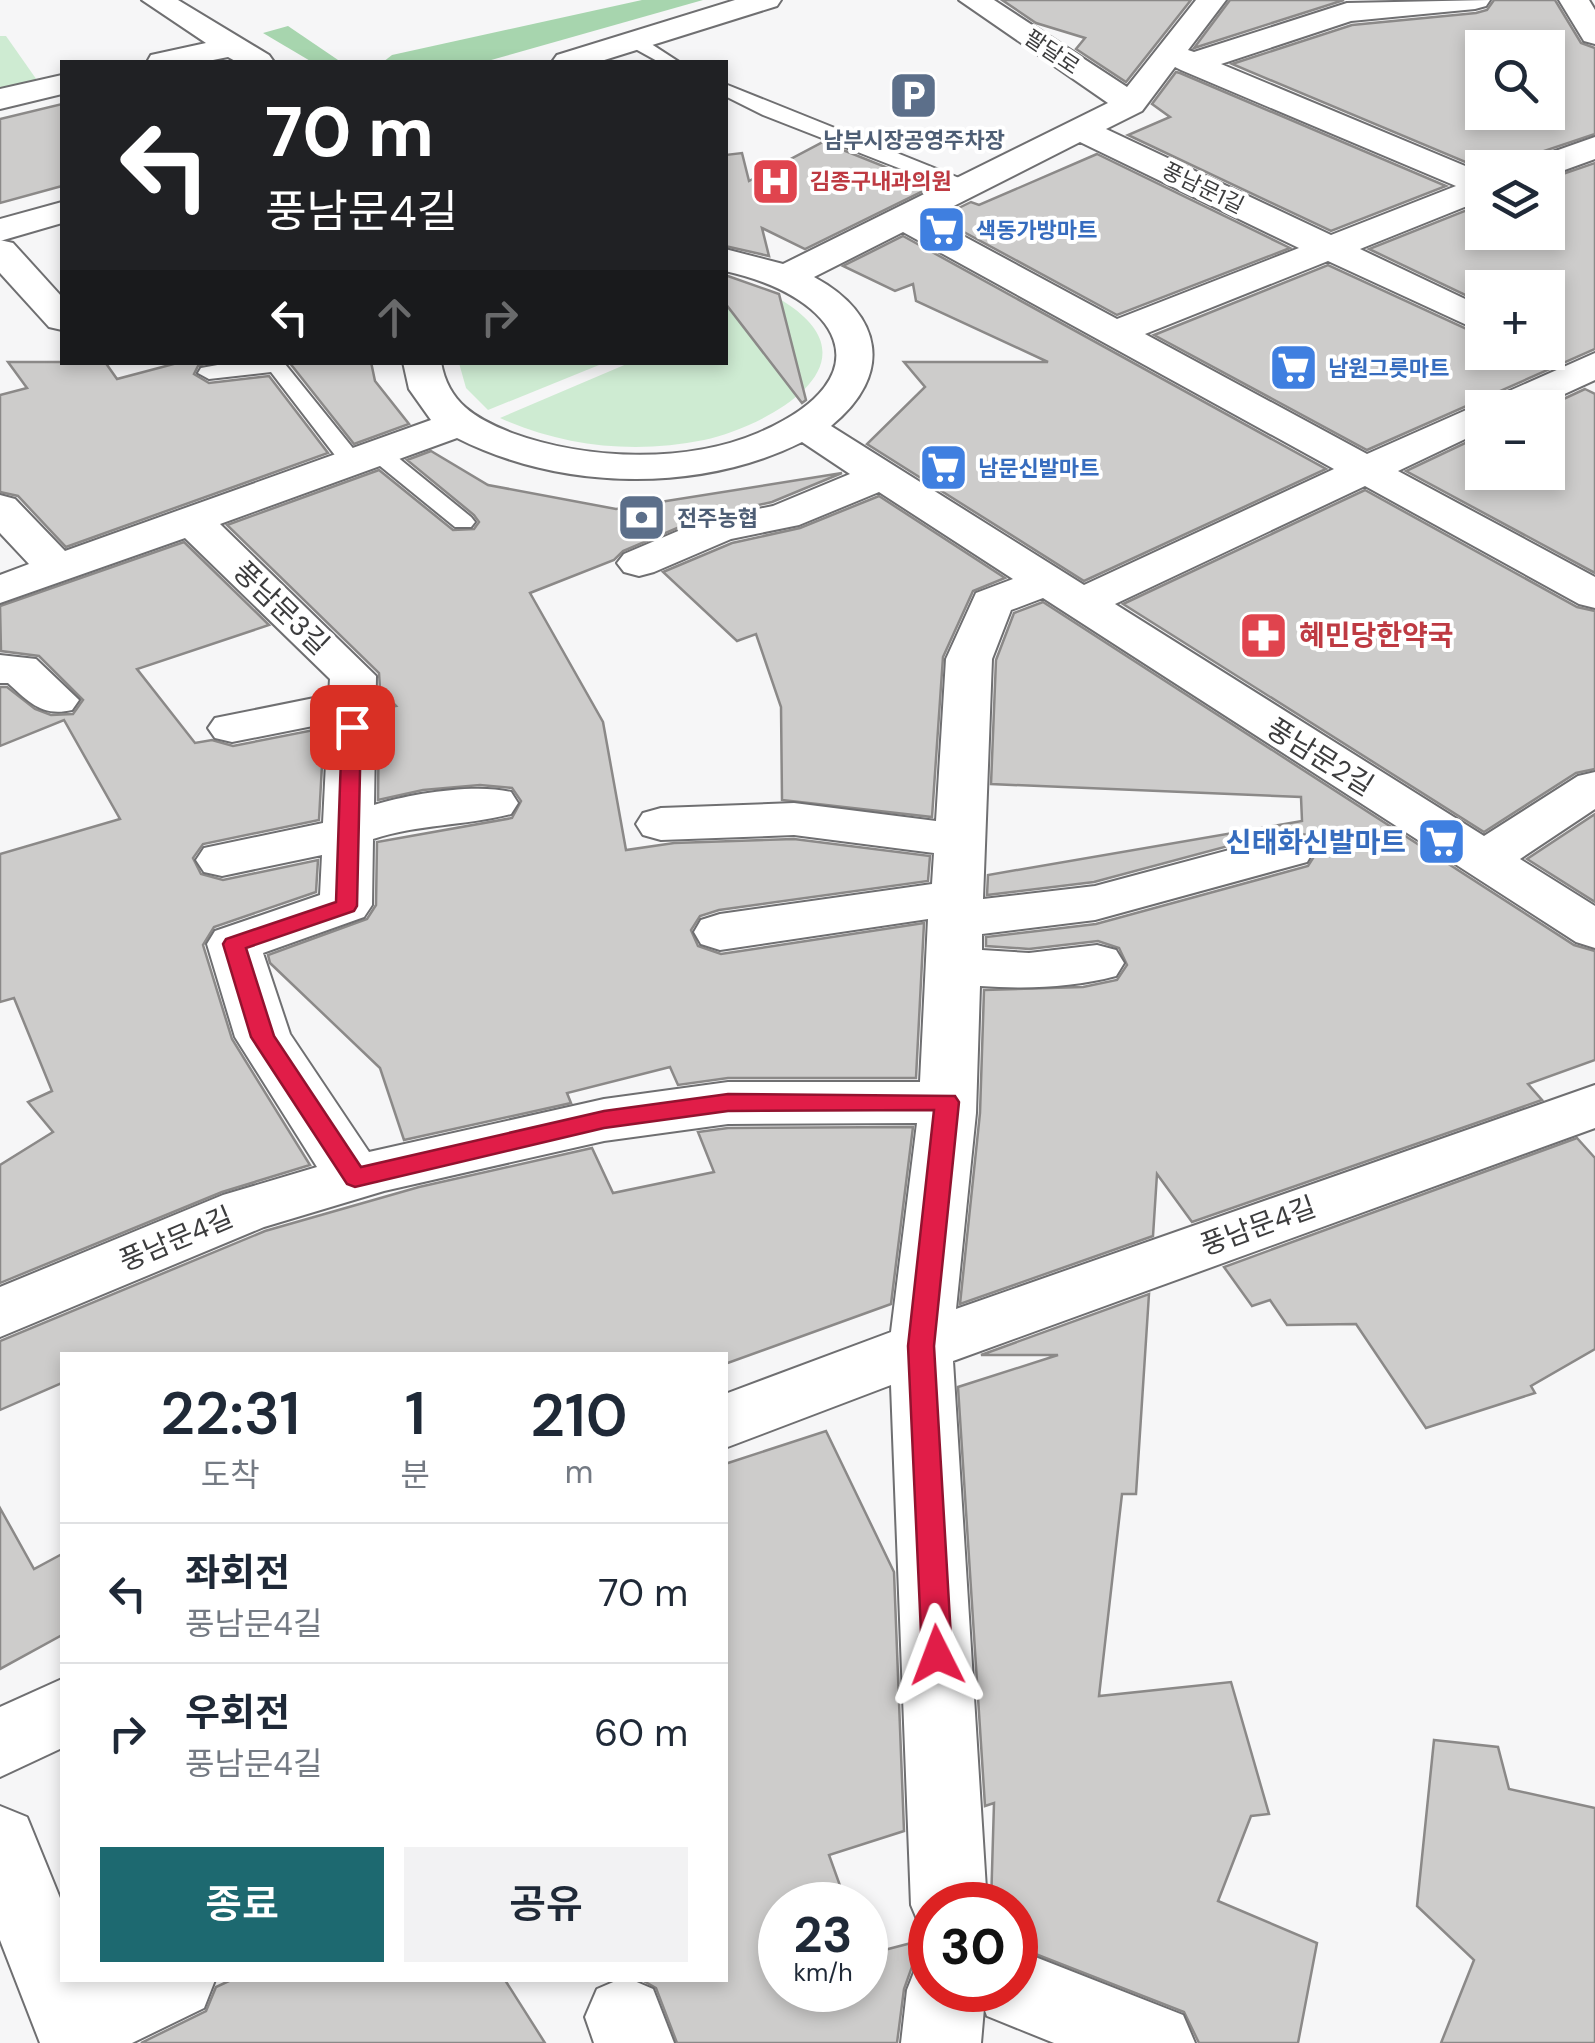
<!DOCTYPE html>
<html lang="ko">
<head>
<meta charset="utf-8">
<style>
	body { margin:0; font-family:"DM Sans","Noto Sans KR",sans-serif; background:#f2f2f3; color:#1f2937; height:100vh; display:flex; flex-direction:column; font-size:38px; white-space:nowrap }
	* { box-sizing:border-box; margin:0 }
	p { font-size:32px; color:#747a83 }
	.icon { flex:none; width:55px; height:55px; fill:none; stroke:currentColor; stroke-width:2; stroke-linecap:round; stroke-linejoin:round }
	.map { position:relative; flex:1; overflow:hidden }
	.drawer { position:absolute; left:60px; top:1352px; width:668px; height:630px; display:flex; flex-direction:column; background:#fff; border-radius:0px; box-shadow:0 5px 15px #0003 }
	.drawer>* { flex:none }
	.top-card { position:absolute; left:60px; top:60px; width:668px; height:305px; border-radius:0px; box-shadow:0 5px 15px #0003; background:#202124; color:#fff; overflow:hidden }
	.tools { position:absolute; left:1465px; top:30px; display:grid; gap:20px }
	.tools a { display:grid; place-items:center; width:100px; height:100px; border-radius:0px; background:#fff; box-shadow:0 5px 15px #0003; font-size:50px }
	.speed { position:absolute; left:758px; top:1882px; display:flex; gap:20px; font-size:50px; font-weight:700; text-align:center }
	.speed>* { display:grid; place-content:center; width:130px; height:130px; border-radius:50%; background:#fff; box-shadow:0 5px 15px #0003; line-height:1 }
	.speed small { font-size:25px; font-weight:400 }
	.speed .limit { border:15px solid #d22; background:#fff; color:#111 }
	.pin { position:absolute; display:grid; place-items:center; width:85px; height:85px; color:#fff; margin:-42px; border-radius:20px; box-shadow:0 5px 15px #0006 }
	.me { position:absolute; width:110px; margin:-55px; rotate:357deg; stroke-linejoin:round; filter:drop-shadow(0 0 8px #0008) }
	.turn { display:flex; align-items:center; gap:35px; height:210px; padding:0 40px; font-size:45px }
	.turn .icon { width:130px; height:130px; stroke-width:2.5 }
	.turn b { display:block; font-size:70px; line-height:85px }
	.lanes { display:flex; align-items:center; height:95px; padding:0 40px; background:#0003; justify-content:center; gap:50px; direction:ltr }
	.lanes .off { opacity:.35 }
	.eta { display:flex; justify-content:space-evenly; align-items:center; height:170px; text-align:center }
	.eta b { font-size:60px; font-weight:600; line-height:70px }
	.primary-button { display:flex; gap:20px; margin-top:auto; padding:20px 40px }
	.primary-button a { flex:1; height:115px; border-radius:0px; background:#1d6970; color:#fff; font-size:40px; font-weight:600; line-height:115px; text-align:center }
	.primary-button a+a { background:#f2f2f3; color:#1f2937 }
	ul { padding:0; list-style:none }
	li { display:flex; align-items:center; gap:30px; height:140px; padding:0 40px; border-top:2px solid #e0e1e3 }
	li div { flex:1 }
	li b { display:block; font-size:38px }
	li em { font-style:normal }
	.map>svg:first-child { display:block }
</style>
</head>
<body>
<div class="map">
<svg width="1595" height="2043" viewBox="0 0 1595 2043">
	<rect width="100%" height="100%" fill="#f6f6f7"/>
	<g fill="#ceebd2">
		<polygon points="0,36 6,36 39,83 0,90"/>
		<path d="M725,279C747,286 770,291 789,305C880,367 763,427 704,440C635,454 565,447 500,418L629,363L725,362Z"/>
		<polygon points="459,363 459,362 604,363 488,410 466,388"/>
	</g>
	<g fill="#a7d5ae">
		<polygon points="642,0 703,0 484,62 383,62 392,55"/>
		<polygon points="288,26 341,62 312,62 263,33"/>
	</g>
	<g fill="#cdcccb" stroke="#8b8988" stroke-width="2.5" fill-rule="evenodd">
		<polygon points="1002,0 1191,0 1126,82 1076,49 1085,38 1036,23"/>
		<polygon points="1230,0 1344,0 1194,48"/>
		<path d="M1494,0H1555L1581,43L1595,48V134L1526,157L1518,168L1482,169L1232,64L1352,25L1476,13L1487,10ZM1482,48H1548V112H1482Z"/>
		<polygon points="1176,72 1180,73 1446,186 1331,231 1128,135 1170,117 1152,104"/>
		<polygon points="62,104 62,186 0,203 0,119"/>
		<polygon points="823,142 933,186 805,249 762,228 769,256 725,246 725,155 742,153 749,181"/>
		<polygon points="1097,154 1290,248 1117,315 938,218 971,202 979,205"/>
		<polygon points="1595,163 1595,349 1367,450 1154,335 1328,265 1482,336 1482,352 1548,352 1548,288 1482,288 1482,303 1369,249 1482,204 1482,232 1548,232 1548,179"/>
		<polygon points="903,236 1326,469 1084,581 867,444 925,387 904,362 1048,362 916,301 913,284 895,291 843,266"/>
		<polygon points="725,275 779,294 806,400 802,403 725,303"/>
		<polygon points="8,362 105,362 117,379 181,362 210,362 198,366 194,374 209,383 269,376 328,453 66,547 18,496 0,492 0,395 27,388"/>
		<polygon points="289,362 371,362 375,381 409,424 354,444"/>
		<polygon points="1585,389 1595,394 1595,573 1406,471 1482,435 1482,472 1548,472 1548,408 1544,408"/>
		<polygon points="431,451 488,485 616,509 842,473 772,502 703,517 623,551 614,560 530,593 603,722 626,850 674,843 794,839 930,856 928,881 719,910 700,916 691,930 698,946 721,954 924,923 916,1078 728,1078 678,1085 670,1067 567,1093 571,1103 404,1140 380,1068 270,963 268,955 367,919 376,905 377,842 512,818 521,801 512,788 480,785 423,790 378,800 379,709 396,706 380,689 379,673 227,525 379,470 453,530 474,529 479,522 474,515 407,460"/>
		<polygon points="1365,490 1577,607 1595,611 1595,769 1576,773 1484,832 1123,604"/>
		<polygon points="879,496 1005,578 973,591 943,657 932,817 782,800 781,707 756,634 737,641 663,572 732,543 800,528"/>
		<polygon points="184,542 269,625 137,669 195,743 212,740 233,746 324,728 319,820 203,844 193,858 201,874 223,880 318,860 316,892 214,927 203,945 232,1039 310,1165 222,1192 0,1283 0,1165 53,1132 28,1102 52,1091 14,998 0,1002 0,854 120,819 64,720 0,746 0,687 7,687 35,709 51,715 73,714 83,700 39,656 1,651 0,606"/>
		<polygon points="1043,602 1574,945 1595,951 1595,1060 1528,1084 1542,1100 1192,1222 1157,1174 1153,1236 960,1304 980,1113 984,990 1083,987 1117,980 1127,965 1119,948 1098,941 1029,949 986,946 986,937 1096,924 1308,866 1317,852 1310,836 1288,830 1094,882 987,895 988,875 1302,821 1301,797 991,784 996,660 1014,613"/>
		<polygon points="1595,814 1595,902 1527,859"/>
		<polygon points="913,1127 891,1304 725,1364 725,1355 62,1355 62,1383 0,1410 0,1341 265,1231 419,1187 592,1148 613,1193 714,1172 698,1132 728,1128"/>
		<polygon points="1577,1138 1595,1158 1595,1349 1531,1386 1535,1393 1426,1428 1356,1324 1287,1325 1270,1300 1252,1306 1224,1267"/>
		<polygon points="1149,1294 1136,1494 1122,1494 1099,1696 1231,1682 1269,1814 1251,1816 1218,1901 1317,1943 1298,2043 1199,2043 1184,2012 1015,1946 1015,1905 991,1905 994,1803 985,1806 958,1387 1058,1355 981,1355"/>
		<polygon points="826,1431 894,1572 904,1831 829,1855 847,1905 780,1905 780,1990 865,1990 865,1955 923,1940 921,1957 914,1961 904,1989 897,2043 677,2043 656,1988 642,1980 725,1980 725,1464"/>
		<polygon points="0,1508 34,1569 62,1554 62,1635 0,1669"/>
		<polygon points="1434,1740 1498,1747 1509,1789 1595,1808 1595,2043 1441,2043 1474,1960 1417,1906"/>
		<polygon points="231,1980 505,1980 545,2043 141,2043 206,2011 216,1987"/>
	</g>
	<g fill="none" stroke-linecap="round" stroke-linejoin="round">
		<defs>
			<g id="lane">
				<polygon points="630,38 642,38 679,62 659,62 630,46"/>
				<polygon points="725,84 974,184 976,188 974,192 960,192 763,115 725,96"/>
				<polygon points="234,362 285,364 360,457 363,462 360,467 344,467 271,372 209,379 198,373 201,368"/>
				<polygon points="377,445 385,447 471,517 475,522 471,527 455,527 369,457 366,452"/>
			</g>
			<g id="street">
				<polygon points="142,0 178,0 269,55 274,62 237,62 228,57 203,62 147,62 151,55 206,43"/>
				<path d="M959,0H994L1127,87L1196,0H1226L1188,50L1194,52L1347,3L1490,0L1486,6L1475,9L1351,21L1221,64L1482,173V200L1360,249L1482,307V332L1328,261L1145,334L1367,454L1595,353V380L1534,408H1482V431L1398,471L1595,577V608L1579,604L1365,486L1115,604L1484,836L1578,776L1595,772V809L1520,859L1595,906V948L1576,942L1043,598L1011,610L992,659L983,899L1095,886L1289,834L1307,838L1314,850L1307,862L1095,920L982,934V950L1029,953L1097,945L1116,950L1124,963L1116,976C1071,988 1026,989 980,986L976,1113L956,1309L1595,1085V1128L953,1361L987,1905H930V1935L922,1931L911,1905L891,1385L725,1448V1394L891,1332L917,1123L728,1124L604,1141L384,1191L264,1227L0,1337V1287L223,1195L317,1167L235,1037L207,944L215,931L320,895L322,855L222,876L204,872L196,860L204,848L323,823L328,723L232,742L215,738L208,728L215,718L329,695L330,679L185,538L0,603V575L29,564L0,533V495L15,499L65,551L431,420L409,389L403,362H441C448,403 476,419 512,433C586,460 685,464 758,433C890,376 839,296 725,271V249L783,264L1108,103ZM1175,67L1181,70L1456,186L1331,235L1106,129L1142,111ZM1080,142L1299,248L1117,319L930,218ZM903,232L1334,469L1084,585L831,426C894,375 883,314 814,277ZM457,438C560,490 698,494 802,442L850,474L773,506L704,520L624,554L617,563L624,572L639,576L654,572L731,539L799,525L879,492L1013,579L976,593L946,659L936,821L794,803L661,808L643,813L636,824L643,835L661,840L794,835L934,853L932,884L720,914L701,920L694,932L701,944L720,950L928,919L920,1082H728L604,1099L369,1152L290,1034L263,953L364,917L372,905L373,839C418,824 465,826 511,814L518,803L511,792C475,783 409,794 374,805L376,676L220,524Z"/>
				<polygon points="1559,0 1589,0 1595,10 1595,44 1584,41"/>
				<polygon points="62,75 62,94 0,109 0,89"/>
				<polygon points="1595,137 1595,159 1548,176 1548,168 1522,168 1527,161"/>
				<polygon points="0,240 13,243 62,297 62,330 49,327 0,273"/>
				<path d="M0,655L36,659L79,700L72,710C42,717 29,702 8,683H0Z"/>
				<polygon points="62,1679 62,1748 0,1777 0,1707"/>
				<polygon points="0,1806 27,1817 62,1903 62,1980 215,1980 204,2008 132,2043 40,2043 0,1940"/>
				<polygon points="1015,1949 1183,2015 1195,2043 1054,2043 987,2016 984,2008 981,2043 901,2043 907,1990 918,1962 930,1957 930,1990 1015,1990"/>
				<polygon points="618,1980 632,1980 653,1989 674,2043 594,2043 585,2017 597,1989"/>
			</g>
			<g id="secondary">
				<polygon points="735,0 781,0 777,6 598,62 552,62 557,55"/>
				<polygon points="62,202 62,223 0,241 0,219"/>
			</g>
		</defs>
		<use href="#lane" stroke="#6f6f71" stroke-width="4"/>
		<use href="#street" stroke="#6f6f71" stroke-width="4"/>
		<use href="#secondary" stroke="#6f6f71" stroke-width="4"/>
		<use href="#lane" fill="#fff" fill-rule="evenodd"/>
		<use href="#street" fill="#fff" fill-rule="evenodd"/>
		<use href="#secondary" fill="#fff" fill-rule="evenodd"/>
	</g>
	<polygon fill="#e11d48" stroke="#92132f" stroke-width="2.5" points="352,721 361,727 357,906 354,911 246,948 274,1036 361,1167 604,1111 728,1094 955,1096 959,1102 934,1346 952,1655 947,1664 937,1668 927,1664 922,1655 908,1346 934,1110 728,1111 604,1128 355,1187 347,1184 251,1037 223,944 226,939 336,902 342,727"/>
	<defs>
		<symbol id="parking-square" viewBox="-11 -11 22 22"><rect x="-9" y="-9" width="18" height="18" rx="4" fill="#5c6f8a" stroke="#fff"/><path d="M-3.5-5.5H1a3.5 3.5 0 0 1 0 7H-1V5.5H-3.5ZM-1-3.4V-.6H.8a1.4 1.4 0 0 0 0-2.8Z" fill="#fff"/></symbol>
		<symbol id="hospital-square" viewBox="-11 -11 22 22"><rect x="-9" y="-9" width="18" height="18" rx="4" fill="#e0444e" stroke="#fff"/><path d="M-5-5h3v3.5h4V-5h3V5h-3V1.5h-4V5h-3Z" fill="#fff"/></symbol>
		<symbol id="supermarket-square" viewBox="-11 -11 22 22"><rect x="-9" y="-9" width="18" height="18" rx="4" fill="#3f7fe0" stroke="#fff"/><path d="M-6-5.5h2.5l.6 2H6L4.5 2H-2.5L-4.4-4H-6ZM-1.5 3.2a1.3 1.3 0 1 0 .1 0ZM3 3.2a1.3 1.3 0 1 0 .1 0Z" fill="#fff"/></symbol>
		<symbol id="bank-square" viewBox="-11 -11 22 22"><rect x="-9" y="-9" width="18" height="18" rx="4" fill="#5c6f8a" stroke="#fff"/><path d="M-6-4H6V4H-6ZM0-2.3a2.3 2.3 0 1 0 0 4.6a2.3 2.3 0 1 0 0-4.6Z" fill="#fff"/></symbol>
		<symbol id="pharmacy-square" viewBox="-11 -11 22 22"><rect x="-9" y="-9" width="18" height="18" rx="4" fill="#e0444e" stroke="#fff"/><path d="M-2-6h4v4h4v4h-4v4h-4v-4h-4v-4h4Z" fill="#fff"/></symbol>
	</defs>
	<g fill-rule="evenodd">
		<use href="#parking-square" x="886" y="68" width="55" height="55"/>
		<use href="#hospital-square" x="748" y="154" width="55" height="55"/>
		<use href="#supermarket-square" x="914" y="202" width="55" height="55"/>
		<use href="#supermarket-square" x="1266" y="340" width="55" height="55"/>
		<use href="#supermarket-square" x="916" y="440" width="55" height="55"/>
		<use href="#bank-square" x="614" y="490" width="55" height="55"/>
		<use href="#pharmacy-square" x="1236" y="608" width="55" height="55"/>
		<use href="#supermarket-square" x="1414" y="814" width="55" height="55"/>
	</g>
	<g text-anchor="middle" dominant-baseline="central" stroke-width="8" stroke-linejoin="round" paint-order="stroke">
		<g font-size="22" fill="#3d3d3e" stroke="#fff">
			<text transform="translate(1052 52) rotate(34)">팔달로</text>
			<text transform="translate(1203 188) rotate(26)">풍남문1길</text>
		</g>
		<g font-size="22" font-weight="bold" fill="#4e5e75" stroke="#fff">
			<text x="914" y="140">남부시장공영주차장</text>
			<text x="677" y="518" text-anchor="start">전주농협</text>
		</g>
		<g font-size="22" font-weight="bold" fill="#be3a42" stroke="#fff" text-anchor="start">
			<text x="810" y="181">김종구내과의원</text>
		</g>
		<g font-size="22" font-weight="bold" fill="#366cbe" stroke="#fff" text-anchor="start">
			<text x="976" y="230">색동가방마트</text>
			<text x="1328" y="368">남원그릇마트</text>
			<text x="978" y="468">남문신발마트</text>
		</g>
		<g font-size="28" fill="#3d3d3e" stroke="#fff">
			<text transform="translate(281 608) rotate(44)">풍남문3길</text>
			<text transform="translate(1320 757) rotate(32)">풍남문2길</text>
			<text transform="translate(1258 1226) rotate(-20)">풍남문4길</text>
			<text transform="translate(176 1239) rotate(-23)">풍남문4길</text>
		</g>
		<g font-size="28" font-weight="bold" fill="#be3a42" stroke="#fff" text-anchor="start">
			<text x="1299" y="635">혜민당한약국</text>
		</g>
		<g font-size="28" font-weight="bold" fill="#366cbe" stroke="#fff" text-anchor="end">
			<text x="1406" y="842">신태화신발마트</text>
		</g>
	</g>
</svg>
<div class="tools">
<a><svg class="icon" aria-label="search" viewBox="0 0 24 24"><circle cx="10" cy="10" r="6"/><path d="M15 15l6 6"/></svg></a>
<a><svg class="icon" aria-label="layers" viewBox="0 0 24 24"><path d="M12 4l9 5-9 5-9-5zM3 14l9 5 9-5"/></svg></a>
<a>+</a>
<a>−</a>
</div>
<div class="speed"><div>23<small>km/h</small></div><div class="limit">30</div></div>
<div class="pin" style="left:352px;top:727px;background:#d93025"><svg class="icon" aria-label="arrive" viewBox="0 0 24 24"><path d="M6 21V4h12l-3 4 3 4H6"/></svg></div>
<svg class="me" style="left:937px;top:1655px" viewBox="-20 -20 40 40"><path d="M0-17L14 15 0 8-14 15z" fill="#e11d48" stroke="#fff" stroke-width="4"/></svg>
<div class="top-card">
<div class="turn"><svg class="icon" aria-label="left" viewBox="0 0 24 24"><path d="M17 20v-9H6M10 6l-5 5 5 5"/></svg><div><b>70 m</b>풍남문4길</div></div>
<div class="lanes"><svg class="icon" aria-label="left" viewBox="0 0 24 24"><path d="M17 20v-9H6M10 6l-5 5 5 5"/></svg><svg class="icon off" aria-label="ahead" viewBox="0 0 24 24"><path d="M12 20V5M6 11l6-6 6 6"/></svg><svg class="icon off" aria-label="right" viewBox="0 0 24 24"><path d="M7 20v-9h11M14 6l5 5-5 5"/></svg></div>
</div>
<section class="drawer">
<div class="eta">
<div><b>22:31</b><p>도착</p></div>
<div><b>1</b><p>분</p></div>
<div><b>210</b><p>m</p></div>
</div>
<ul>
<li><svg class="icon" aria-label="left" viewBox="0 0 24 24"><path d="M17 20v-9H6M10 6l-5 5 5 5"/></svg><div><b>좌회전</b><p>풍남문4길</p></div><em>70 m</em></li>
<li><svg class="icon" aria-label="right" viewBox="0 0 24 24"><path d="M7 20v-9h11M14 6l5 5-5 5"/></svg><div><b>우회전</b><p>풍남문4길</p></div><em>60 m</em></li>
</ul>
<div class="primary-button"><a>종료</a><a>공유</a></div>
</section>
</div>
</body>
</html>
